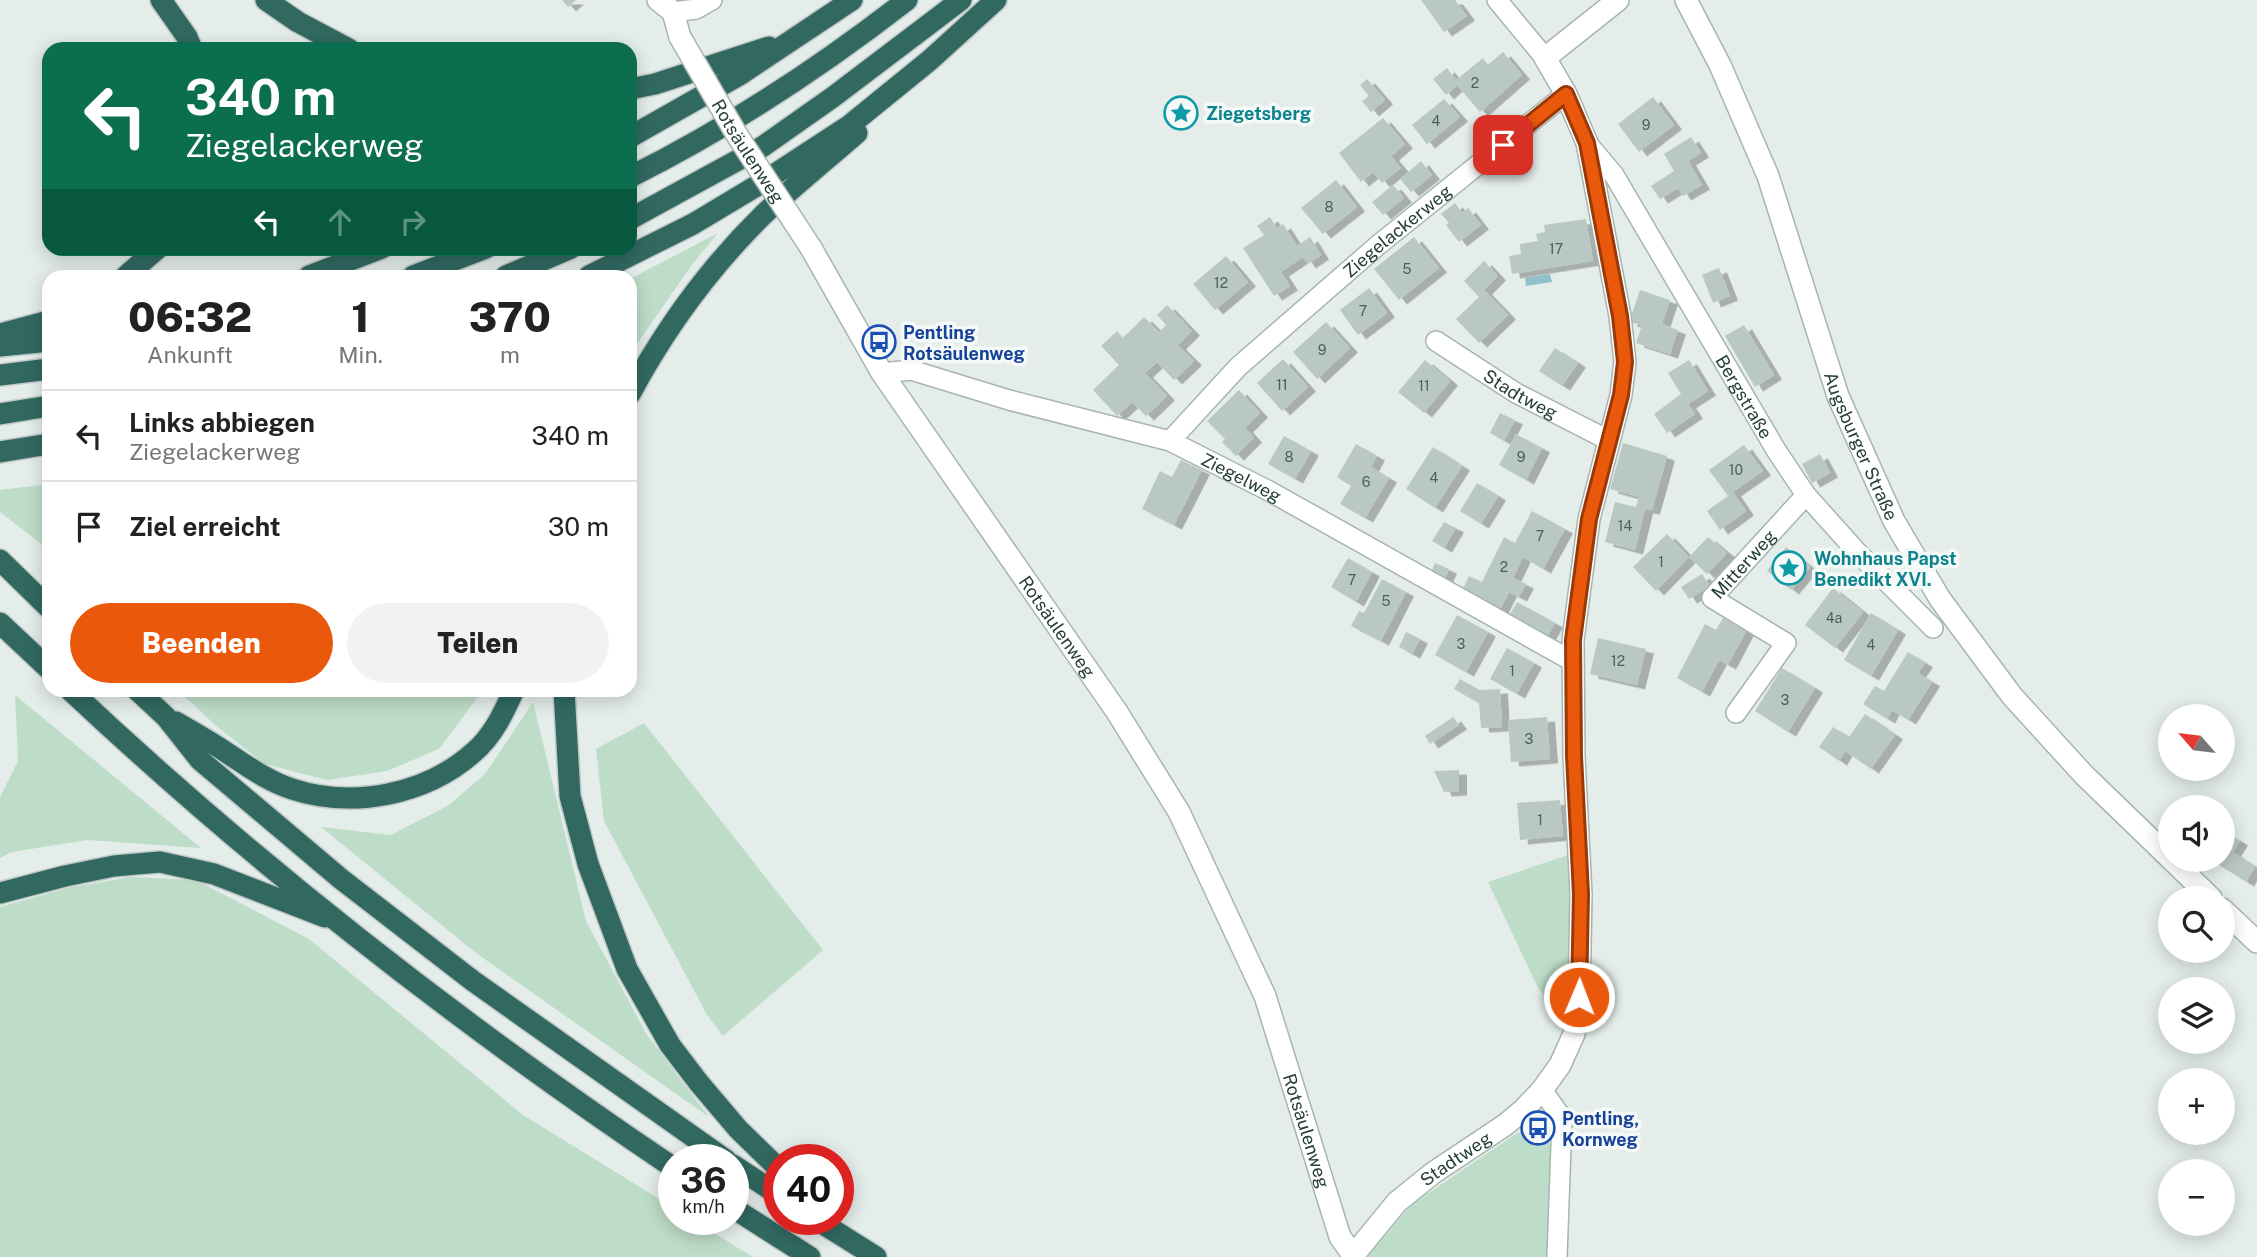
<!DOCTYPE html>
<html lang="de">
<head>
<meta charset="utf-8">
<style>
	body { margin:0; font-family:"Public Sans",sans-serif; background:#f2f2f2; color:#222; height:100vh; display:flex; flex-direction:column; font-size:26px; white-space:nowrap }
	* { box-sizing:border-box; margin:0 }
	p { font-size:23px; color:#767676 }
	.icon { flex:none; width:38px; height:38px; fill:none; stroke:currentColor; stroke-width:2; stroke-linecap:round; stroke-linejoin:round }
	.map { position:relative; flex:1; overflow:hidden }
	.panel { position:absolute; left:42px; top:270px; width:595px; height:427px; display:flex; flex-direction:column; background:#fff; border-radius:21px; box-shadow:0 4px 18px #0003 }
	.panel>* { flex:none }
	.top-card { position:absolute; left:42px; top:42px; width:595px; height:214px; border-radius:21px; box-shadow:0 4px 18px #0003; background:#0b6e4f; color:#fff; overflow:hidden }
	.needle { width:46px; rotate:298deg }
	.fabs { position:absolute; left:2158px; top:704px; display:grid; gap:14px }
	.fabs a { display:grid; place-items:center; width:77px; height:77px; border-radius:50%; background:#fff; box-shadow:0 4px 18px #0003; font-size:35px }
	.speed { position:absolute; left:658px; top:1144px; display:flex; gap:14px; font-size:35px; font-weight:700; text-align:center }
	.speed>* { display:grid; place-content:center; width:91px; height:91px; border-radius:50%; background:#fff; box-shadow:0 4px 18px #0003; line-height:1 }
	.speed small { font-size:18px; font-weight:400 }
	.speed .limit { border:10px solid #d22; background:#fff; color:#111 }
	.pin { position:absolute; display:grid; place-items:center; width:60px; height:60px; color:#fff; margin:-30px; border-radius:14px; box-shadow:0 4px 10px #0006 }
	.me { position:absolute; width:77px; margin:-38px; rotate:1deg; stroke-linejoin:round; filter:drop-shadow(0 0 5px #0008) }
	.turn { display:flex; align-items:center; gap:24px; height:147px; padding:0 28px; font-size:32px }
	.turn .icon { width:91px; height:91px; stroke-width:2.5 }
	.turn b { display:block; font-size:49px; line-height:60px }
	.lanes { display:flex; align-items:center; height:66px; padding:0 28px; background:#0003; justify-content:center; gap:35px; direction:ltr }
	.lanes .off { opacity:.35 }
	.eta { display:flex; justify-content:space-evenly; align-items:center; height:119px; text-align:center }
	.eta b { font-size:42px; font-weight:800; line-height:49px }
	.cta { display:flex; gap:14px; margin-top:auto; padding:14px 28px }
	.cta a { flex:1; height:80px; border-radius:42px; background:#ea580c; color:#fff; font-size:28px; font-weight:800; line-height:80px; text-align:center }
	.cta a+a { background:#f2f2f2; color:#222 }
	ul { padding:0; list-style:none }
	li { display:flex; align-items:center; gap:21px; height:91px; padding:0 28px; border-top:2px solid #e0e0e0 }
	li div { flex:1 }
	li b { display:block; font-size:26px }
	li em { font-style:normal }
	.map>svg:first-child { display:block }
</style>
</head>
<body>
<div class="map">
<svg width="2257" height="1257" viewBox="0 0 2257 1257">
	<defs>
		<filter id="shadow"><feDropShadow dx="8" dy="4.5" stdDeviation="0" flood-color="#0004"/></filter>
	</defs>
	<rect width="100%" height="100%" fill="#e4edea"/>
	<g fill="#beddc8">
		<polygon points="718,233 691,266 630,354 630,279"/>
		<polygon points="49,484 49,550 0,512 0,490"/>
		<polygon points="178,690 483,690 439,749 387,771 327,780 265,764 216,726"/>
		<polygon points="15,695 201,848 87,840 12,852 0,858 0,797 18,761"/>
		<polygon points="533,702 586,921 647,1035 709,1117 476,953 321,827 391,835 449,805 485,774"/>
		<polygon points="644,723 823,950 723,1036 707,1015 604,821 596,749"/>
		<polygon points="1571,854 1571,984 1568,1019 1538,988 1488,882"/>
		<polygon points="131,877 196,880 309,939 523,1115 674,1208 674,1220 692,1220 753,1257 0,1257 0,907 67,888"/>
		<polygon points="1532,1129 1547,1137 1554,1153 1551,1257 1367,1257 1412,1204 1516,1134"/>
	</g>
	<polygon fill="#8fc2cf" points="1550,274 1552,282 1526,286 1525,278"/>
	<g fill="#bac8c3" filter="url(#shadow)">
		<polygon points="562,0 576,0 568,7"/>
		<polygon points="1421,0 1455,0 1467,16 1444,32"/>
		<polygon points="1503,52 1522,75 1480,112 1457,85 1446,95 1433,79 1447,68 1456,80 1483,58 1488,65"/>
		<polygon points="1367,79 1385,100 1371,112 1362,101 1369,96 1360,85"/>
		<polygon points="1653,97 1674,125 1639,152 1618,124"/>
		<polygon points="1444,99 1460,117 1427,144 1412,125"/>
		<polygon points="1383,118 1405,144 1391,156 1401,168 1382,183 1373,172 1361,182 1339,153"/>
		<polygon points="1691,137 1701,153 1688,161 1702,185 1683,196 1678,188 1660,199 1651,186 1674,171 1664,154"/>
		<polygon points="1421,161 1432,175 1411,192 1400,179"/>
		<polygon points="1336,180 1357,207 1323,234 1301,208"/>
		<polygon points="1393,185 1404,198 1383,215 1372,202"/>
		<polygon points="1455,203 1462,213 1468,208 1481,225 1459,242 1446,225 1449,223 1441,214"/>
		<polygon points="1270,217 1277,228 1283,224 1297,246 1310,237 1321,255 1308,264 1303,257 1281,272 1290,286 1274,296 1243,248 1264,235 1257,226"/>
		<polygon points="1586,219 1593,261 1512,274 1509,256 1521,254 1520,244 1538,241 1536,234 1545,232 1544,225"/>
		<polygon points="1414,237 1439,268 1399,300 1374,269"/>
		<polygon points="1226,256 1248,282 1215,310 1193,284"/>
		<polygon points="1484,261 1498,276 1484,290 1508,315 1479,343 1456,319 1479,297 1464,281"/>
		<polygon points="1719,268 1730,296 1713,303 1702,275"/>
		<polygon points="1369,288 1387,313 1358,335 1340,310"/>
		<polygon points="1640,290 1670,300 1662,324 1678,330 1670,354 1636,343 1642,325 1629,322"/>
		<polygon points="1167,305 1192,331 1178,345 1194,361 1174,380 1157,362 1145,373 1167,396 1146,416 1132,402 1117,416 1093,390 1119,365 1101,346 1117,331 1123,338 1144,317 1159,332 1166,325 1157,315"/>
		<polygon points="1326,322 1350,348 1317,379 1293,352"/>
		<polygon points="1744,325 1774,375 1755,387 1725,336"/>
		<polygon points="1555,348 1578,363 1562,386 1539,371"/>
		<polygon points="1283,359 1308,387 1282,411 1257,383"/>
		<polygon points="1425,360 1450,381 1424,413 1398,392"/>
		<polygon points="1689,360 1708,391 1688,404 1695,414 1667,433 1654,414 1681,394 1668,373"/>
		<polygon points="1239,390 1260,413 1245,428 1254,438 1236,456 1222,442 1225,439 1207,421"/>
		<polygon points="1500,413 1515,420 1504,441 1490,433"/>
		<polygon points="1516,434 1542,448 1526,480 1499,465"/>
		<polygon points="1284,436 1311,451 1295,479 1268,464"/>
		<polygon points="1623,443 1667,456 1652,510 1645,509 1635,550 1605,542 1615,502 1636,507 1639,497 1610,489"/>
		<polygon points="1356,444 1377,456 1371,467 1389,478 1365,518 1340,504 1351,486 1337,477"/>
		<polygon points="1744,445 1763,471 1733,492 1746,511 1720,530 1707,511 1728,496 1709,470"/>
		<polygon points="1433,447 1462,466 1435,508 1406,489"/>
		<polygon points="1820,454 1830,473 1812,483 1802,464"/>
		<polygon points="1181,460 1202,470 1174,525 1142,509 1160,471 1172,477"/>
		<polygon points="1477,483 1498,496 1481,524 1460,511"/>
		<polygon points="1532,511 1565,529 1543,569 1523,557 1513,578 1526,584 1519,597 1509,592 1500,610 1462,591 1469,576 1482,582 1504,537 1515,543"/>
		<polygon points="1444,522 1456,528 1444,548 1432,541"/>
		<polygon points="1667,534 1689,557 1656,591 1633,567"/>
		<polygon points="1708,537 1727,553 1707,574 1689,557"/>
		<polygon points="1786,547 1810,567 1791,590 1767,571"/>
		<polygon points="1348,558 1372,572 1356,602 1331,587"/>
		<polygon points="1435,563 1449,569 1444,580 1430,575"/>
		<polygon points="1702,574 1710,586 1689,599 1681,587"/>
		<polygon points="1382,579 1406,592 1381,641 1351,626 1359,611 1364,613"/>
		<polygon points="1833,588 1863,612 1835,648 1805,625"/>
		<polygon points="1517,602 1555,623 1546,639 1508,618"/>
		<polygon points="1871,613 1898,630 1871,676 1844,660"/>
		<polygon points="1457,615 1488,632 1466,672 1435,655"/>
		<polygon points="1723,618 1746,631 1728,665 1719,660 1702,692 1677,678 1705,624 1716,630"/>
		<polygon points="1406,632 1420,639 1412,654 1399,647"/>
		<polygon points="1598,638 1646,649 1637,685 1590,674"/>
		<polygon points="1507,648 1534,663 1517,694 1490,679"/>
		<polygon points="1908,652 1925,663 1918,673 1932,682 1908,720 1892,710 1887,719 1863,704 1875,686 1884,691"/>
		<polygon points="1782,668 1815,688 1788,732 1755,711"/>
		<polygon points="1460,679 1479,690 1500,689 1502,727 1481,728 1479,703 1454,689"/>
		<polygon points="1865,714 1895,735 1871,769 1845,751 1839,761 1819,747 1833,727 1849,737"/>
		<polygon points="1453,717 1459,725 1430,744 1425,736"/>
		<polygon points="1547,717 1550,759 1511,762 1508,720"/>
		<polygon points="1459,770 1459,791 1444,792 1434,771"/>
		<polygon points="1560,800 1563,836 1520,840 1517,803"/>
		<polygon points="2222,830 2240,841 2233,852 2255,867 2246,882 2210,859 2222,859"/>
	</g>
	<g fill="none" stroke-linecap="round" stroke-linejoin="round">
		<defs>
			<g id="minor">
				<polyline points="1497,0 1545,58"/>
				<polyline points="673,12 696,9 712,0"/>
				<path id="s1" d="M1587,143L1614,175L1776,450L1806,495L1858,553L1933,628"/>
				<path id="s2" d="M1436,341L1516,393L1610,441"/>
				<path id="s3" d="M882,373L911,370L1009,400L1170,441L1271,492L1572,661"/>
				<path id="s4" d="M1170,441L1238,367L1377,246L1566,94"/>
				<path id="s5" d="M1736,713L1786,643L1712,598L1806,495"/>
				<polyline points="1542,1090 1562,1118 1557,1257"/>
			</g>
			<g id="tertiary">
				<polyline points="658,0 673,12 680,37"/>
				<path id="s6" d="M1686,0L1720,65L1768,176L1838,396L1894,521L1940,599L2012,696L2084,775L2170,858"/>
				<path id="s7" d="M811,248L882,373L1117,712L1179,812L1265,996L1340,1237L1353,1255"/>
				<polyline points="2171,859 2211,898"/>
				<polyline points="2222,909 2257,942"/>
				<path id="s8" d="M1352,1257L1397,1202L1433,1173L1505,1125L1523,1110L1542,1090L1560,1065L1574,1034L1579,997L1581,894L1574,756L1573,640L1589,519L1621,395L1625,362L1620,316L1587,143L1566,94L1545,58L1618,0"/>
			</g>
			<g id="motorway">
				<polyline points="161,0 187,37 192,49"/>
				<polyline points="266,0 298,22 349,49"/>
				<polyline points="630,89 655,84 769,47"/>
				<polyline points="630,137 741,74 852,0"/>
				<path d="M630,177C728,128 821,67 907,0"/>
				<polyline points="630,219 762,147 833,97 961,0"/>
				<polyline points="126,276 158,248"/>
				<polyline points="309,276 382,248"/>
				<polyline points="413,276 486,248"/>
				<polyline points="506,276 571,248"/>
				<polyline points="589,276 693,224 763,182 850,125 930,60 996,0"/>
				<polyline points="0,334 49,321"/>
				<polyline points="0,346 49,341"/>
				<polyline points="0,375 49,369"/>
				<path d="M630,394C666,327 710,267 764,214C794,186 826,160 857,133"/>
				<polyline points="0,414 49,406"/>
				<polyline points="0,452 49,444"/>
				<polyline points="0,560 49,608"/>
				<polyline points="0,623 49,669"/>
				<path d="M70,690C255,864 463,1026 674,1168"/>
				<polyline points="137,690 166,717 200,760 341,879 473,981 726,1160"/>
				<polyline points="564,690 570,796 588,864 627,969 670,1045 699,1083 738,1129 779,1169"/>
				<path d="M176,722C190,730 204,738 218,747C242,762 264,780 292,789C353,809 426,795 474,752C493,736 504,712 514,690"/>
				<polyline points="0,893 65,876 114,866 160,862 214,874 325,917"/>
				<polyline points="733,1165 779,1195"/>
				<polyline points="733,1208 810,1257"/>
				<polyline points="817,1220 876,1257"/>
			</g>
		</defs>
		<use href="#minor" stroke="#a7b5b1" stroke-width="22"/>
		<use href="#tertiary" stroke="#a7b5b1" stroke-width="24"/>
		<use href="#motorway" stroke="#c2c9c8" stroke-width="24"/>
		<use href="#minor" stroke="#fff" stroke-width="19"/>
		<use href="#tertiary" stroke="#fff" stroke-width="21"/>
		<use href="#motorway" stroke="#316961" stroke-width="21"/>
		<defs>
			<g id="tertiary-bridge">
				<path id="s9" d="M680,37L737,135L811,248"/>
			</g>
		</defs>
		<use href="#tertiary-bridge" stroke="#a7b5b1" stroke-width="24" stroke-linecap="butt"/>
		<use href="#tertiary-bridge" stroke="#fff" stroke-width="21"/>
	</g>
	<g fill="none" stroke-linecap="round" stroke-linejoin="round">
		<defs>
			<polyline id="route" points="1503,145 1566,94 1587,143 1620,316 1625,362 1621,395 1589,519 1573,640 1574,756 1581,894 1579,997"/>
		</defs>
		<use href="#route" stroke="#983908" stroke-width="18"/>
		<use href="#route" stroke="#ea580c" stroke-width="12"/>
	</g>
	<defs>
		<symbol id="sight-ring" viewBox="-11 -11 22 22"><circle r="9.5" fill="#f5f9f7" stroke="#0f9aa8" stroke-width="1.5"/><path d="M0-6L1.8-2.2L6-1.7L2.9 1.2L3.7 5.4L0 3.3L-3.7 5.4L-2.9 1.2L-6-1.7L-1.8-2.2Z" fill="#0f9aa8"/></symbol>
		<symbol id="bus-ring" viewBox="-11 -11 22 22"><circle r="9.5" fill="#f5f9f7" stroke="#1a4fb4" stroke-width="1.5"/><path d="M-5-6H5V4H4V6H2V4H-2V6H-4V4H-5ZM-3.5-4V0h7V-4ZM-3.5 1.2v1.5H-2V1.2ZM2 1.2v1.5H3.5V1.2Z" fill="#1a4fb4"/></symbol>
	</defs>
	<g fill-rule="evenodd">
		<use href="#sight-ring" x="1162" y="94" width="38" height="38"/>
		<use href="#bus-ring" x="860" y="323" width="38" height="38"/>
		<use href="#sight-ring" x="1770" y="549" width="38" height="38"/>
		<use href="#bus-ring" x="1519" y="1109" width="38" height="38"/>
	</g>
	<g text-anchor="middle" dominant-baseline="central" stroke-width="7" stroke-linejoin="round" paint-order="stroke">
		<g font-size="14" fill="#4a605c">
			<text x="1475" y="83">2</text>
			<text x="1436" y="121">4</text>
			<text x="1646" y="125">9</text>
			<text x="1329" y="207">8</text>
			<text x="1556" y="249">17</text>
			<text x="1407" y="269">5</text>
			<text x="1221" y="283">12</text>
			<text x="1363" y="311">7</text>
			<text x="1322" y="350">9</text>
			<text x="1282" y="385">11</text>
			<text x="1424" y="386">11</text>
			<text x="1289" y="457">8</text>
			<text x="1521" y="457">9</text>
			<text x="1736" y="470">10</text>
			<text x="1434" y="478">4</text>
			<text x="1366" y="482">6</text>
			<text x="1625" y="526">14</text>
			<text x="1540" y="536">7</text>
			<text x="1661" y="562">1</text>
			<text x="1504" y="567">2</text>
			<text x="1352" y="580">7</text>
			<text x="1386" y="601">5</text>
			<text x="1834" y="618">4a</text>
			<text x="1461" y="644">3</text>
			<text x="1871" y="645">4</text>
			<text x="1618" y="661">12</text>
			<text x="1512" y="671">1</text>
			<text x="1785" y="700">3</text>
			<text x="1529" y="739">3</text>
			<text x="1540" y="820">1</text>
		</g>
		<g font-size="18" font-weight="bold" fill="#0d838f" stroke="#f5f9f7" text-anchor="start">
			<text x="1206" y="113">Ziegetsberg</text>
			<text x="1814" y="558">Wohnhaus Papst<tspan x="1814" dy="21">Benedikt XVI.</tspan></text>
		</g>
		<g font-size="18" fill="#243e39" stroke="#f5f9f7">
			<text stroke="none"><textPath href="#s9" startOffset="133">Rotsäulenweg</textPath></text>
			<text stroke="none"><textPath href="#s4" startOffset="310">Ziegelackerweg</textPath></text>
			<text stroke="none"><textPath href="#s2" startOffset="100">Stadtweg</textPath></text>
			<text stroke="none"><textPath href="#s1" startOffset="299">Bergstraße</textPath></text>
			<text stroke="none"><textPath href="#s6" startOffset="480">Augsburger Straße</textPath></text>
			<text stroke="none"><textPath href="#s3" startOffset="378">Ziegelweg</textPath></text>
			<text stroke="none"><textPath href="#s5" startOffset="219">Mitterweg</textPath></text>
			<text stroke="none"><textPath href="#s7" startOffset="452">Rotsäulenweg</textPath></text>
			<text stroke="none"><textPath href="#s7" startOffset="1018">Rotsäulenweg</textPath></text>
			<text stroke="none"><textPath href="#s8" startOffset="144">Stadtweg</textPath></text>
		</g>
		<g font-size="18" font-weight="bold" fill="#164399" stroke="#f5f9f7" text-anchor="start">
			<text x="903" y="332">Pentling<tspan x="903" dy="21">Rotsäulenweg</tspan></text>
			<text x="1562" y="1118">Pentling,<tspan x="1562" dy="21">Kornweg</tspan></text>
		</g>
	</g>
</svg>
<div class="fabs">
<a><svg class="needle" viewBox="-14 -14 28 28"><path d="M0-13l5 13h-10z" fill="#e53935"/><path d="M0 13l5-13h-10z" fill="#767676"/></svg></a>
<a><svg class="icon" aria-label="sound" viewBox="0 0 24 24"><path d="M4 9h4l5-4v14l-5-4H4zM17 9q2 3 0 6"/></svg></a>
<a><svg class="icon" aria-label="search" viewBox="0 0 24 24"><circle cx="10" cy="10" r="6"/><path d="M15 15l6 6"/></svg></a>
<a><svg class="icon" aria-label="layers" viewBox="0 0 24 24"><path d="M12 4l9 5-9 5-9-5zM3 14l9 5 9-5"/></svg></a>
<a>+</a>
<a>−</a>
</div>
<div class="speed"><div>36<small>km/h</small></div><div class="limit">40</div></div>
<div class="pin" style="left:1503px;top:145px;background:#d93025"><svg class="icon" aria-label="arrive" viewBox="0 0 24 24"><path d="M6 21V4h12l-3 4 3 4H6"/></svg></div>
<svg class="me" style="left:1579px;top:997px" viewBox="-20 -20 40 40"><circle r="17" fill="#ea580c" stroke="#fff" stroke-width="3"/><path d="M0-11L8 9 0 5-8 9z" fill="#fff"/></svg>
<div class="top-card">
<div class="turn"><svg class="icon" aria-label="left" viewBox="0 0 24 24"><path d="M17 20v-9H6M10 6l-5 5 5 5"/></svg><div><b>340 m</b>Ziegelackerweg</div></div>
<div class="lanes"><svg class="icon" aria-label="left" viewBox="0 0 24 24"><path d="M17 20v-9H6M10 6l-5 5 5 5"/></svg><svg class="icon off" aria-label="ahead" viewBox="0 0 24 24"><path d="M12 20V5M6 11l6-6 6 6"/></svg><svg class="icon off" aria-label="right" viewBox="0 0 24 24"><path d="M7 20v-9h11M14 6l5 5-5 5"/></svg></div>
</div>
<section class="panel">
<div class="eta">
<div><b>06:32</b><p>Ankunft</p></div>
<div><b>1</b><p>Min.</p></div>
<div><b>370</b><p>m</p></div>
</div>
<ul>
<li><svg class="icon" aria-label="left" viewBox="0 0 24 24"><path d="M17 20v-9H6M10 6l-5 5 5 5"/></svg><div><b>Links abbiegen</b><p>Ziegelackerweg</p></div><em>340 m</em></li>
<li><svg class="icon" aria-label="arrive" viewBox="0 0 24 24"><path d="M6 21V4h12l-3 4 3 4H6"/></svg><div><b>Ziel erreicht</b></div><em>30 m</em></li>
</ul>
<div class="cta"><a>Beenden</a><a>Teilen</a></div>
</section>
</div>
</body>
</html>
